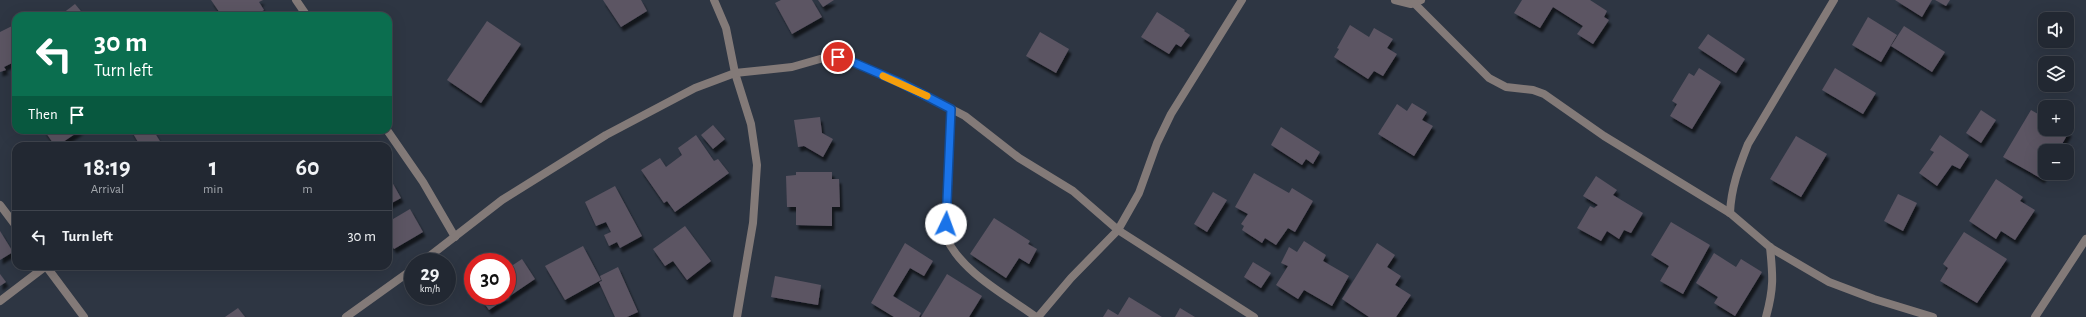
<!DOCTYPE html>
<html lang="en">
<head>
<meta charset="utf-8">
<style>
	body { margin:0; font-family:"Alegreya Sans",sans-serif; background:#2e343e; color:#f1f3f6; height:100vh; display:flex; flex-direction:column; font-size:15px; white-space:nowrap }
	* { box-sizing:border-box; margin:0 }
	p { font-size:13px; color:#a2a6ac }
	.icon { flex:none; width:22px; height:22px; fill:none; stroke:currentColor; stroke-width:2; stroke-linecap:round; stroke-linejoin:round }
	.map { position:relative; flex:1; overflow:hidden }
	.drawer { position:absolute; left:12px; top:142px; width:380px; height:128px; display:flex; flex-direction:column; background:#222832; border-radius:12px; box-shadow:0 4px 16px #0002,0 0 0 1px #3f444d }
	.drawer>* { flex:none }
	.hud { position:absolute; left:12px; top:12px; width:380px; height:122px; border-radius:12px; box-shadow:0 4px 16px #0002,0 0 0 1px #3f444d; background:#0b6e4f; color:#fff; overflow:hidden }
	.buttons { position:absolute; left:2038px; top:12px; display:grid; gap:8px }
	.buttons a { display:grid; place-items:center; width:36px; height:36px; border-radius:8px; background:#222832; box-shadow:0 4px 16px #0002,0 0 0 1px #3f444d; font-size:20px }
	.speed { position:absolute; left:404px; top:253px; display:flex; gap:8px; font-size:20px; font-weight:700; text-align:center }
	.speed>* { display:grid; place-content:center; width:52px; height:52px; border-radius:50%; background:#222832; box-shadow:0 4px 16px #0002,0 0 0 1px #3f444d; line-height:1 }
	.speed small { font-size:10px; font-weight:400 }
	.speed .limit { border:6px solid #d22; background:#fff; color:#111 }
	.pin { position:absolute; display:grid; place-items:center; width:34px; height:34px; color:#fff; margin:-17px; border:2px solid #fff; border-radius:50%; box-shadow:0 1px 4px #0007 }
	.me { position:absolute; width:44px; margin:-22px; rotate:3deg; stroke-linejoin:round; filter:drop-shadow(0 0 3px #0008) }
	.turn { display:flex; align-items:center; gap:14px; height:84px; padding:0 16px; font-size:18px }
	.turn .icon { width:52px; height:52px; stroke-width:2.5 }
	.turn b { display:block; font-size:28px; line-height:34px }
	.then { display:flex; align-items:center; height:38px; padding:0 16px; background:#0003; gap:8px; font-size:15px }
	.eta { display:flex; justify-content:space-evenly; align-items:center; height:68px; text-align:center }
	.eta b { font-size:24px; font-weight:700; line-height:28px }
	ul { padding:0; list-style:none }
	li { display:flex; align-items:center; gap:12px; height:52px; padding:0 16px; border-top:1px solid #3f444d }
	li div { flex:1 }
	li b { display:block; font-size:15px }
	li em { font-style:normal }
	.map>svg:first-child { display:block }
</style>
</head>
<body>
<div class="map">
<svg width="2086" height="317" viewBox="0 0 2086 317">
	<defs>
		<filter id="shadow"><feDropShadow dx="2.5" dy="4.5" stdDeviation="1" flood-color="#0009"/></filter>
	</defs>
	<rect width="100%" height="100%" fill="#2e3643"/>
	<g fill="#5c5563" filter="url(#shadow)">
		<polygon points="211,0 263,0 259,2 264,10 254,16 222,16"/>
		<polygon points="603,0 641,0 647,11 621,27"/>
		<polygon points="781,0 812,0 822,17 792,34 775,3"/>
		<polygon points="818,0 834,0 823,7"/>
		<polygon points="1522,0 1590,0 1607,11 1604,17 1609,20 1593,44 1577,34 1583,26 1553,7 1540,28 1514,13"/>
		<polygon points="1895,0 1932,0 1922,17"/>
		<polygon points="1935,0 1950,0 1946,6"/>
		<polygon points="75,4 85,16 64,16 62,14"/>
		<polygon points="1157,12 1185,30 1184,31 1190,35 1181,47 1176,44 1169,54 1141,37"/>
		<polygon points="1868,17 1897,35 1881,62 1852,45"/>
		<polygon points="487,21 521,44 481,103 447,80"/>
		<polygon points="14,25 16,29 16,61 4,67 6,70 0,72 0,32"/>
		<polygon points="1350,25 1369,37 1374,28 1393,39 1387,48 1397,54 1383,76 1374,71 1368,79 1334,57 1339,49 1337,48"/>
		<polygon points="1904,26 1945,52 1932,72 1891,46"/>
		<polygon points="1040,32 1069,49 1056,73 1026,56"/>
		<polygon points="1708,34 1745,59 1736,73 1698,48"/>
		<polygon points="1699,68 1721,82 1692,129 1670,116 1677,104 1672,101 1689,73 1694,76"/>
		<polygon points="1835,68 1876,93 1863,114 1822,90"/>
		<polygon points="1412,103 1427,112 1422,120 1433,126 1414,156 1378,134 1397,104 1407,111"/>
		<polygon points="1981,110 1996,120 1981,143 1966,133"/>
		<polygon points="2031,110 2045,118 2045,129 2065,129 2069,132 2058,151 2045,151 2045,174 2042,179 2003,157"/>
		<polygon points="820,117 822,133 833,139 823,157 804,146 798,147 794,120"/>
		<polygon points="713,125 725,139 713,149 701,135"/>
		<polygon points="1281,127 1320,152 1313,164 1306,159 1302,165 1271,145"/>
		<polygon points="44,130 81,130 57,146 55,146"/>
		<polygon points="131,130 153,130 163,146 133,146 138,142"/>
		<polygon points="696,135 714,161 718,159 729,173 675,212 667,201 664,203 641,170 660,158 666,167 682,155 678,148"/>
		<polygon points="1940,135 1969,155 1960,169 1952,165 1937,186 1919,173 1934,152 1930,150"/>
		<polygon points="1796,136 1827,154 1801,197 1770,179"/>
		<polygon points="796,172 832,172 832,179 839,179 840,207 832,207 832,226 796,225 796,207 787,207 786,176 796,175"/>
		<polygon points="1254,173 1289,193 1292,188 1313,201 1295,232 1288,228 1276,245 1265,238 1262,243 1242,230 1244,226 1241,224 1248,214 1235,207"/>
		<polygon points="1596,176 1617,190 1613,195 1643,213 1631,233 1624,230 1619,239 1607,231 1601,241 1577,228 1590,206 1594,208 1598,205 1583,196"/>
		<polygon points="1996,179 2023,197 2020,201 2035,210 2015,240 2001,231 1996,239 1969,221"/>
		<polygon points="392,182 401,198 388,205 388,184"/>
		<polygon points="615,186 642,236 620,248 617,242 609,246 604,235 611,232 606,222 596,226 585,202"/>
		<polygon points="1213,192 1227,200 1207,232 1194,224"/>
		<polygon points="1898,194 1917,203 1903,231 1884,221"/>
		<polygon points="410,209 423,232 394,249 388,240 388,222"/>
		<polygon points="994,218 1030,241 1028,244 1037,249 1029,264 1019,258 1006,278 970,254"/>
		<polygon points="1671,222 1710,245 1683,294 1660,281 1669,266 1651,255"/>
		<polygon points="685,226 711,261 687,280 673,261 665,266 653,249"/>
		<polygon points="0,231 13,252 0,260"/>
		<polygon points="1964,232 2007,259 1977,303 1940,281 1948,268 1943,264"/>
		<polygon points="1304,241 1326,255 1323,261 1349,276 1332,306 1304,290 1298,299 1276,285 1288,266 1281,263 1289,247 1297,252"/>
		<polygon points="905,243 933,261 924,276 910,268 893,296 921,313 919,317 894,317 871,303"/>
		<polygon points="1377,243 1395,255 1387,267 1401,276 1395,285 1411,295 1396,317 1369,317 1342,299"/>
		<polygon points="583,246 601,280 565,300 545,266"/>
		<polygon points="1714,253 1736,267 1741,259 1762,272 1735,316 1714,303 1718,297 1696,283"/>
		<polygon points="522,259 535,279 489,310 479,296 507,296 507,269"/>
		<polygon points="1253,262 1271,273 1261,288 1244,277"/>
		<polygon points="618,267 638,312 627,317 615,317 599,282 602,281 600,276"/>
		<polygon points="0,274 6,282 0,286"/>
		<polygon points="947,274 982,296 969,317 921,317"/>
		<polygon points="775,276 821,285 818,305 771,297"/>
		<polygon points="1129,297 1162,317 1103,317 1108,309 1118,315"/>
		<polygon points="238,308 245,317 225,317"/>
		<polygon points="1180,308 1195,317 1175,317"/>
	</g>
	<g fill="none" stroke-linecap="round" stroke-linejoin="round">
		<g stroke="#837a78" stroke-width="8">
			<polyline points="296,0 307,16"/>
			<polyline points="714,0 726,28 735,73 751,124 757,165 753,223 737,317"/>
			<polyline points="1395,0 1411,4 1421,0"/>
			<polyline points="1414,3 1489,78 1506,87 1533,90 1544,94 1604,136 1730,213 1771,248 1829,282 1874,299 1933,317"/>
			<path d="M951,109L946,237C961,272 1006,295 1036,317"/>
			<polyline points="387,130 423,182 455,237"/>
			<polyline points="0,205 16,226"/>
			<path d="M1730,213C1731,188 1739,167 1748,144L1834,0"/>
			<polyline points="422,262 502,200 606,135 695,88 735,73 792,67 820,59 838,57 848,60 901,83 965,116 1019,158 1073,191 1118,230 1254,317"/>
			<polyline points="46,266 84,317"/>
			<polyline points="0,301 46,266"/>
			<polyline points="346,317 413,269"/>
			<polyline points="1038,317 1071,278 1118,230 1139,193 1157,143 1171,114 1242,0"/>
			<path d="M1766,317C1774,288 1773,276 1770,247"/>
			<polyline points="2035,317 2086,239"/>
		</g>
	</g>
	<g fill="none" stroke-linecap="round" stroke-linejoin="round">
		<defs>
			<polyline id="route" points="838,57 848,60 901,83 951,109 946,224"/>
		</defs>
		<use href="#route" stroke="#114b97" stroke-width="10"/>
		<use href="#route" stroke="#1a73e8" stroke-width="7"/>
		<polyline stroke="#f59e0b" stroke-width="7" points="883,76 927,96"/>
	</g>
</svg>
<div class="buttons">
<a><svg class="icon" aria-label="sound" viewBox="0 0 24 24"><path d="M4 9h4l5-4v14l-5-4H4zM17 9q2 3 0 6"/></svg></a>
<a><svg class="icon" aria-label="layers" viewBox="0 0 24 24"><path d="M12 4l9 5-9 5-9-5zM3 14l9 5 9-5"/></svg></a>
<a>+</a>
<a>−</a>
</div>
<div class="speed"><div>29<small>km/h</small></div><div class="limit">30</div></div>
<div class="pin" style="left:838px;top:57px;background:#d93025"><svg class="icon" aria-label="arrive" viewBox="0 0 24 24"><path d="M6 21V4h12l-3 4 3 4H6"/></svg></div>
<svg class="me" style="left:946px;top:224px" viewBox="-20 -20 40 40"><circle r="19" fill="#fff"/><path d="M0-13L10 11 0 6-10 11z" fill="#1a73e8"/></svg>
<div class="hud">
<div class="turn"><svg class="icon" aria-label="left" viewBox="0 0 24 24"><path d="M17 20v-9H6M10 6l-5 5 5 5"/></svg><div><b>30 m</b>Turn left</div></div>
<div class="then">Then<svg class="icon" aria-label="arrive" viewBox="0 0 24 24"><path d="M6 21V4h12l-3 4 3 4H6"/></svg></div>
</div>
<section class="drawer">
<div class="eta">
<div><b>18:19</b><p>Arrival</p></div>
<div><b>1</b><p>min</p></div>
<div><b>60</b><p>m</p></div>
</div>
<ul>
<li><svg class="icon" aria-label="left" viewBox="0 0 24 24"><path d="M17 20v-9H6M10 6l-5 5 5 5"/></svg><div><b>Turn left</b></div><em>30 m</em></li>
</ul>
</section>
</div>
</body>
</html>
